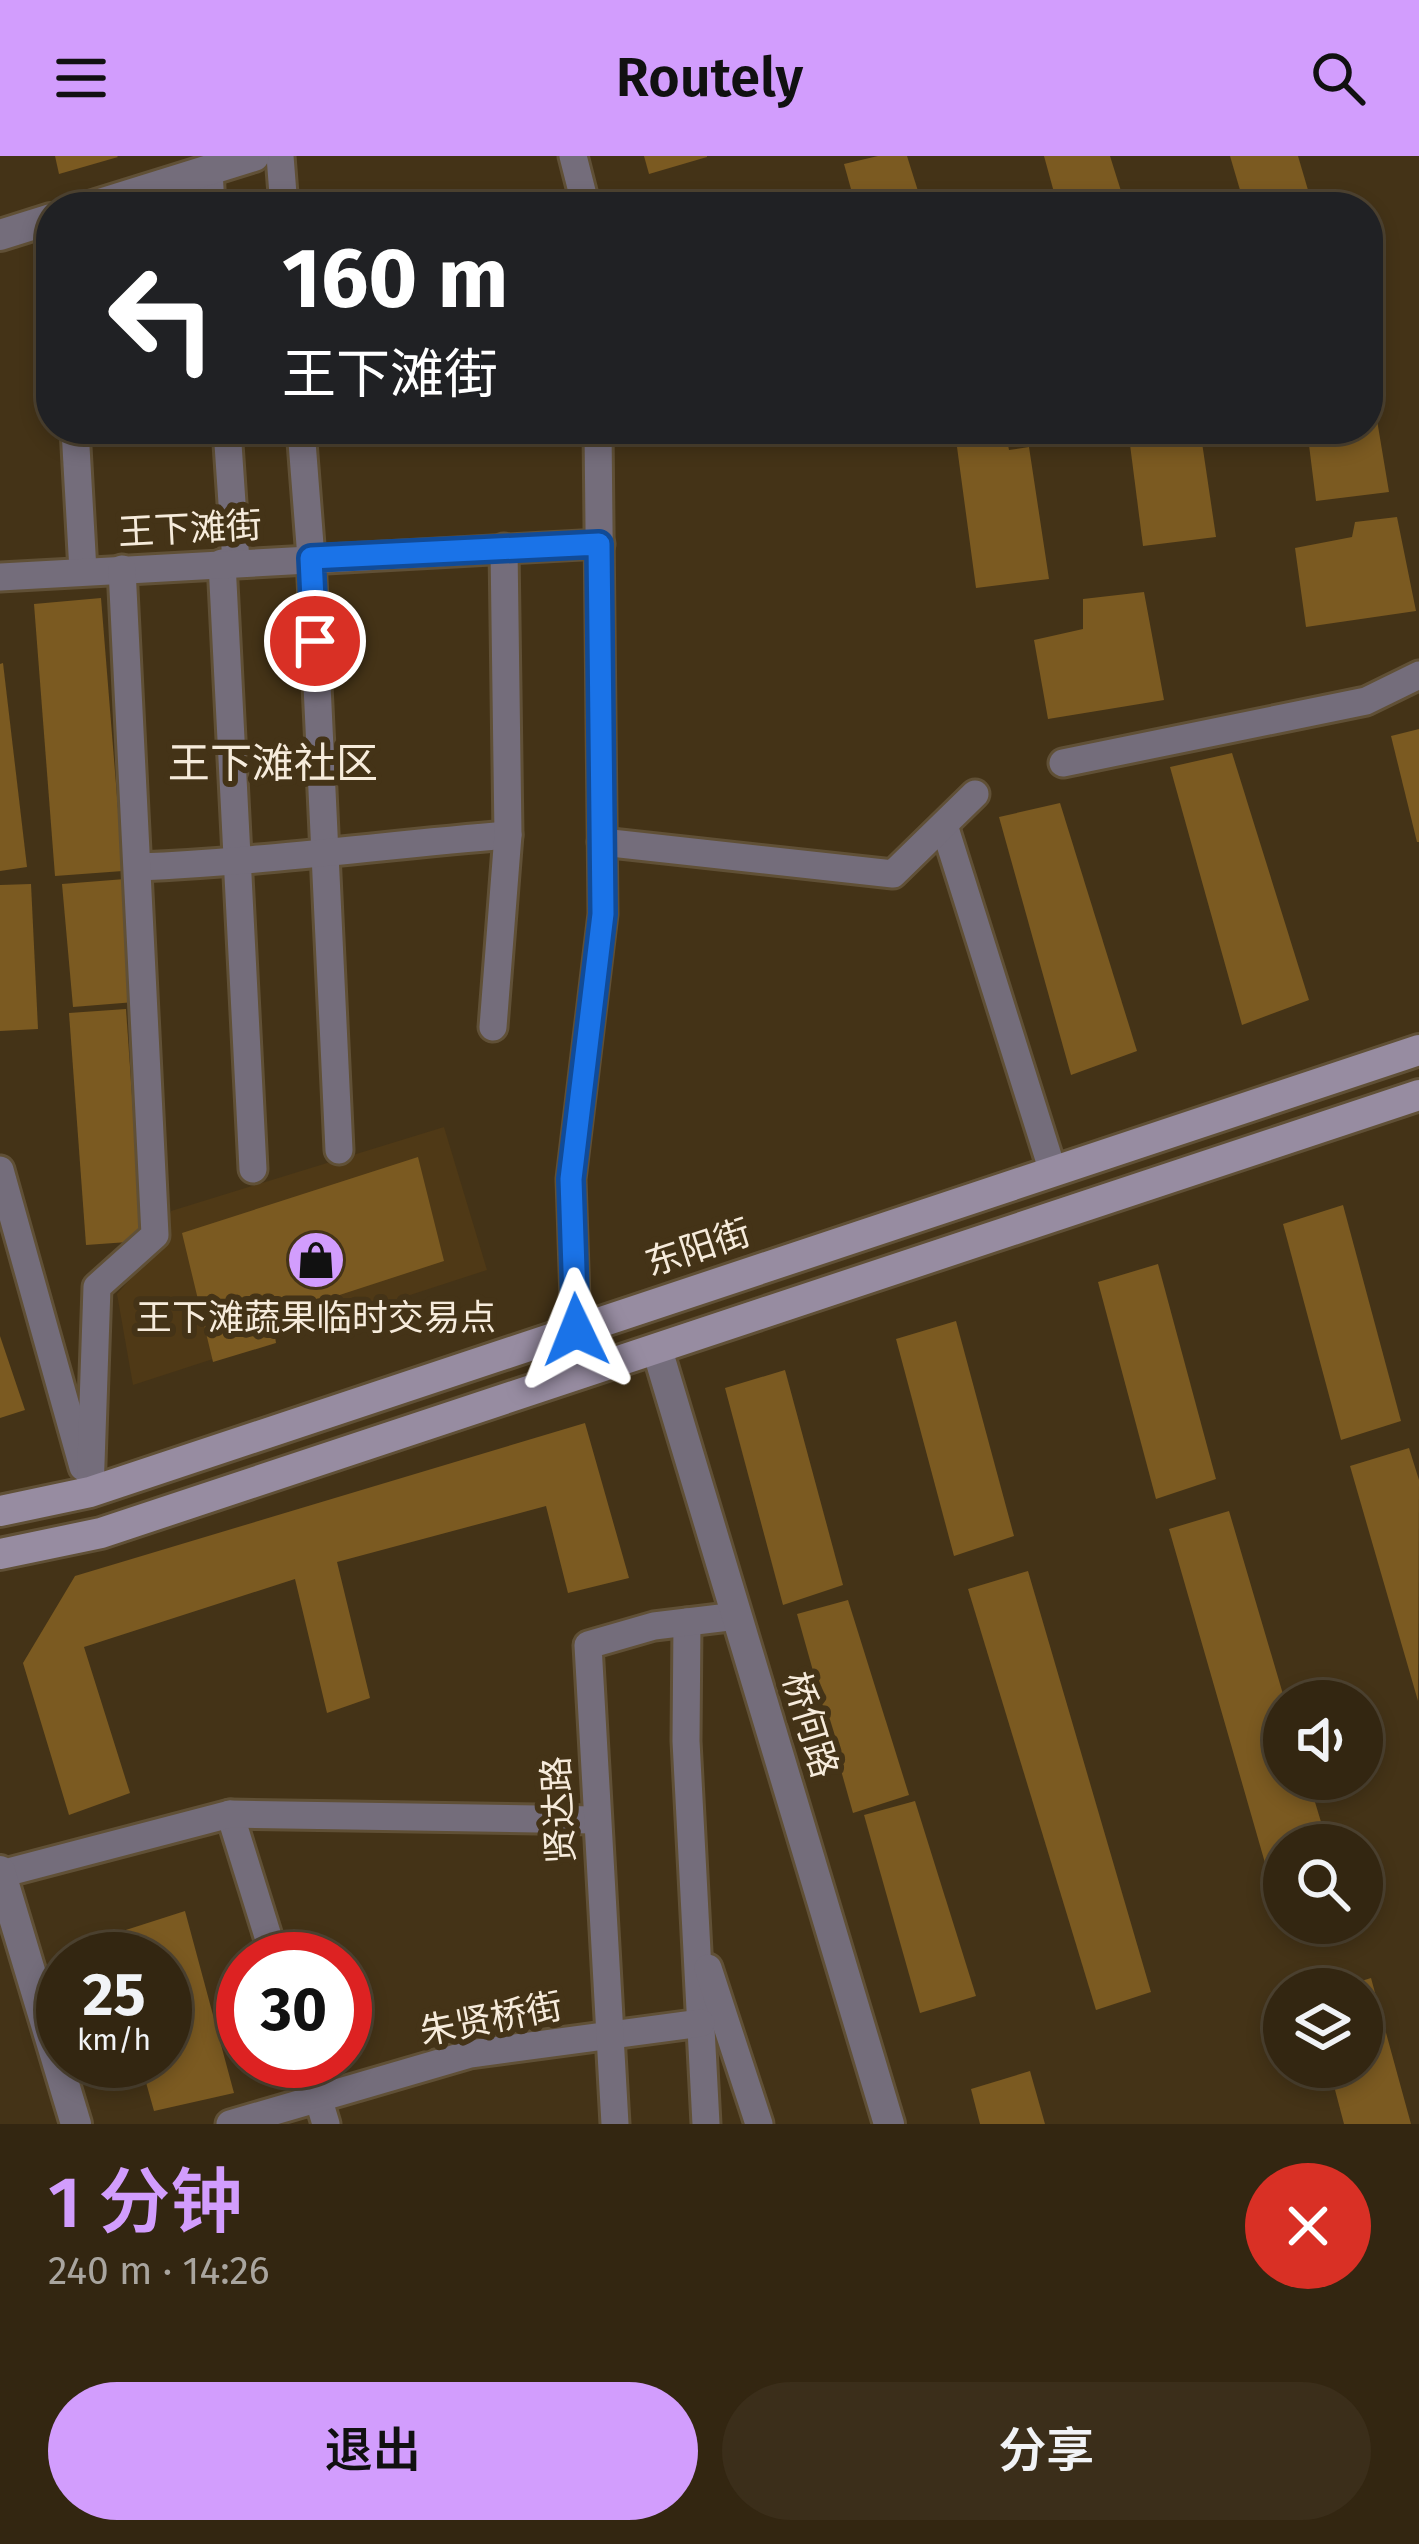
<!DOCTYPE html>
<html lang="zh">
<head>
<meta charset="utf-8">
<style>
	body { margin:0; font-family:"Fira Sans","Noto Sans SC",sans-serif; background:#3b2e1a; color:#f1f3f6; height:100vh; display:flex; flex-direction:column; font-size:45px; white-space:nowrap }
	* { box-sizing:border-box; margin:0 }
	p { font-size:39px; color:#a9a59f }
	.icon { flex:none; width:66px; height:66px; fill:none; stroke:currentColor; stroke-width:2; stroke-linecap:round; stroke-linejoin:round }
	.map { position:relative; height:1968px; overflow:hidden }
	.side { display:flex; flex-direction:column; background:#332611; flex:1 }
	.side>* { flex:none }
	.top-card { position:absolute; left:36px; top:36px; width:1347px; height:252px; border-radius:48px; box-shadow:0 6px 18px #0003,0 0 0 3px #4e4331; background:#202124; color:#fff; overflow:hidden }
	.buttons { position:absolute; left:1263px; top:1524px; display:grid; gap:24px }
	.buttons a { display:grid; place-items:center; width:120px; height:120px; border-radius:50%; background:#332611; box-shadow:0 6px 18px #0003,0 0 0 3px #4e4331; font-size:60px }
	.speed { position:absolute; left:36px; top:1776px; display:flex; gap:24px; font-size:60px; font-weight:700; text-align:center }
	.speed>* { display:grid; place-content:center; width:156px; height:156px; border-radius:50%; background:#332611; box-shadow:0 6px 18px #0003,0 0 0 3px #4e4331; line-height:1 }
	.speed small { font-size:30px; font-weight:400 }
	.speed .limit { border:18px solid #d22; background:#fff; color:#111 }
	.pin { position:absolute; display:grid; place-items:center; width:102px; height:102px; color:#fff; margin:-51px; border:6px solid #fff; border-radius:50%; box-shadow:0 3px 12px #0007 }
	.me { position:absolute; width:132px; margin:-66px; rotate:358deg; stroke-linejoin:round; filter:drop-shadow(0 0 9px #0008) }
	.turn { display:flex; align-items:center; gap:42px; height:252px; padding:0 48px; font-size:54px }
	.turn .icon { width:156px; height:156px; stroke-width:2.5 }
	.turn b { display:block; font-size:84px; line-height:102px }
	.round { display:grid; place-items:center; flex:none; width:126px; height:126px; border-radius:63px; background:#3b2e1a }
	.headline { display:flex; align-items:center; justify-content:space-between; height:204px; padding:0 48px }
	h1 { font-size:72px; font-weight:600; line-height:90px; color:#d29dfd }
	.action { display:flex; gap:24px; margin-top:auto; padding:24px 48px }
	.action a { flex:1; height:138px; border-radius:72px; background:#d29dfd; color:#111; font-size:48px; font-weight:600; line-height:138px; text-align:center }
	.action a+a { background:#3b2e1a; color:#f1f3f6 }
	header { display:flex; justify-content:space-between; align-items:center; height:156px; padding:0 48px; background:#d29dfd; color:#111; font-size:54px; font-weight:600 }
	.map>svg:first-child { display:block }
</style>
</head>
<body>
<header><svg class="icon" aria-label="menu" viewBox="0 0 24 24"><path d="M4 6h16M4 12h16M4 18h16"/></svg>Routely<svg class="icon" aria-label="search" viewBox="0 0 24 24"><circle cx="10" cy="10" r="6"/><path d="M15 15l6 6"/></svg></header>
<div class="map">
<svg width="1419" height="1968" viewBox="0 0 1419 1968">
	<rect width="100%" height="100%" fill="#443317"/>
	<polygon fill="#4f3916" points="444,971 487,1114 133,1229 117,1138 156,1094 171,1055"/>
	<g fill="#7b5a21">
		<polygon points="55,0 117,0 118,1 59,18"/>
		<polygon points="644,0 707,0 707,1 649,18"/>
		<polygon points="878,0 907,0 923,51 856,51 844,8"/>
		<polygon points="1044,0 1110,0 1126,51 1058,51"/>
		<polygon points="1230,0 1298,0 1313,51 1245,51"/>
		<polygon points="1368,210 1389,336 1316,345 1307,273 1368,273"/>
		<polygon points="931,273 1005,273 1009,294 1029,291 1049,423 976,432 957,291 934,291"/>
		<polygon points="1128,273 1200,273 1216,381 1143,390"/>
		<polygon points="1397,361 1416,455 1306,471 1295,392 1352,381 1355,366"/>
		<polygon points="1144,436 1164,544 1048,563 1034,484 1083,473 1083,443"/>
		<polygon points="101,442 123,715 55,720 34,448"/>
		<polygon points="3,507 27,711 0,715 0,508"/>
		<polygon points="1419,573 1419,686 1417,686 1391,580"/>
		<polygon points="1232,597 1309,844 1242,869 1170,611"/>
		<polygon points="1060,647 1137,895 1071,919 999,661"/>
		<polygon points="125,723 135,846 73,851 62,728"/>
		<polygon points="31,728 38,873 0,875 0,729"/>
		<polygon points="126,853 142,1085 86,1089 69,857"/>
		<polygon points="418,1001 444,1105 272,1161 276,1187 213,1206 182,1077"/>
		<polygon points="1343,1049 1401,1265 1341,1284 1283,1068"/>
		<polygon points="1158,1108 1216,1323 1156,1343 1098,1126"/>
		<polygon points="956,1165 1014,1380 954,1400 896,1183"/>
		<polygon points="0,1180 25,1254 0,1262"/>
		<polygon points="785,1214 843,1429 783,1449 725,1232"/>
		<polygon points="585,1267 629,1422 568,1437 546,1350 337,1406 370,1542 327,1557 295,1423 84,1491 130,1637 69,1659 23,1507 75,1420"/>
		<polygon points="1409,1292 1419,1324 1418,1545 1350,1310"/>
		<polygon points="1229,1355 1285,1545 1284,1623 1308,1623 1328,1689 1284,1689 1284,1750 1278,1752 1169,1373"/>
		<polygon points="1028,1415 1151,1836 1096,1854 968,1433"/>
		<polygon points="848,1444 909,1639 853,1657 797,1458"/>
		<polygon points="915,1645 976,1840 920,1857 864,1659"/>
		<polygon points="185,1755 234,1937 154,1955 140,1905 165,1905 165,1803 110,1803 104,1781"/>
		<polygon points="1371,1822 1411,1968 1344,1968 1329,1911 1362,1911 1362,1833 1339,1832"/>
		<polygon points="1030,1915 1045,1968 980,1968 971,1933"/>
	</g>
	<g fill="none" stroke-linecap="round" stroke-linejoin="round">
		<defs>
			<g id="minor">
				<polyline points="280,0 284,51"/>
				<polyline points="573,0 586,51"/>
				<polyline points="209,14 211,51"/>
				<polyline points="75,273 83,415"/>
				<polyline points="227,273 236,406"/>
				<polyline points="301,273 311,402 339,994"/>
				<polyline points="222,407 253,1013"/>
				<polyline points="0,421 600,388"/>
				<polyline points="1063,607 1366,545 1419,519"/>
				<polyline points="944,669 1053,1016"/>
				<polyline points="602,686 893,718 975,638"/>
				<path d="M138,711C261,706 384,689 508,679"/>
				<polyline points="493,871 508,679 504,392"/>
				<polyline points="0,1014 83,1311"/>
				<polyline points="576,1174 571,1023 603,758 598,273"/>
				<polyline points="90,1336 97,1131 155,1079 122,413"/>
				<polyline points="687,1466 686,1585 706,1968"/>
				<polyline points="230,1658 275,1803"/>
				<polyline points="1,1718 230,1658 595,1664"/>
				<polyline points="708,1812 759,1968"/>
				<polyline points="307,1905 326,1968"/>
				<polyline points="230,1968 470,1898 701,1867"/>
				<polyline points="615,1968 588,1489 654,1470 737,1460"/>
			</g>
			<g id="tertiary">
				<polyline points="90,51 254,0"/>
				<polyline points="0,79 51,63"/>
				<polyline points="657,1193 889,1968"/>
				<polyline points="0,1715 76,1968"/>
			</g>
			<g id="secondary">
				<polyline points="0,1355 90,1336 1419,894"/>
				<polyline points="0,1398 101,1377 1419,939"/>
			</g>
		</defs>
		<use href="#minor" stroke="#605036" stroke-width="33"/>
		<use href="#tertiary" stroke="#605036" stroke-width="36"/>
		<use href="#secondary" stroke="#605036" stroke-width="36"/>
		<use href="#minor" stroke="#746d7b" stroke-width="27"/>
		<use href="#tertiary" stroke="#746d7b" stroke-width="30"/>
		<use href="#secondary" stroke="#978ca1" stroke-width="30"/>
	</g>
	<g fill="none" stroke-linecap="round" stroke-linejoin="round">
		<defs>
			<polyline id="route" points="315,485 311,402 599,388 603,758 571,1023 576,1174"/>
		</defs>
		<use href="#route" stroke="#114b97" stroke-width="30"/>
		<use href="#route" stroke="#1a73e8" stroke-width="21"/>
	</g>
	<defs>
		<symbol id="shop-disc" viewBox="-11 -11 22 22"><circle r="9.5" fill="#d29dfd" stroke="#443317"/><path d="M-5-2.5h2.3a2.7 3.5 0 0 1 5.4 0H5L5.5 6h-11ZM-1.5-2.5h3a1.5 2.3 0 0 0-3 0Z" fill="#111"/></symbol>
	</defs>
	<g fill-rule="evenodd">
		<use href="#shop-disc" x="283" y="1071" width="66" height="66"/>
	</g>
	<g text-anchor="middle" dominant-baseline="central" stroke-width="12" stroke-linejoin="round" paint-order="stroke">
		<g font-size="36" fill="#f6ebdb" stroke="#443317">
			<text transform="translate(190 373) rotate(-3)">王下滩街</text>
			<text transform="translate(698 1092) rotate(-18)">东阳街</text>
			<text transform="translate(810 1569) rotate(73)">桥何路</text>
			<text transform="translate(559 1654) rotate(-93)">贤达路</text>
			<text transform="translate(491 1863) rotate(-11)">朱贤桥街</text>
		</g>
		<g font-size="36" fill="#f6ebdb" stroke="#443317">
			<text x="316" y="1162">王下滩蔬果临时交易点</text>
		</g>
		<g font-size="42" fill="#f6ebdb" stroke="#443317">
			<text x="273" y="608">王下滩社区</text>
		</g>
	</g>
</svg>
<div class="buttons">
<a><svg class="icon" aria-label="sound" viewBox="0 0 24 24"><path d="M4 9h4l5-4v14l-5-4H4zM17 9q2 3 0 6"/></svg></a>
<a><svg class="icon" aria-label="search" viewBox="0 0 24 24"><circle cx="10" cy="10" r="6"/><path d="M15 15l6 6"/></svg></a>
<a><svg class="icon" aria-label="layers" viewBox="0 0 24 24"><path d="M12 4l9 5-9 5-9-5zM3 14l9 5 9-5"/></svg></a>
</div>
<div class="speed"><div>25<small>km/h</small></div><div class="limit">30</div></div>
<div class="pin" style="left:315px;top:485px;background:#d93025"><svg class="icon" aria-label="arrive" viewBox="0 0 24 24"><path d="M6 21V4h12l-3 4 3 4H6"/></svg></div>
<svg class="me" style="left:576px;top:1174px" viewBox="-20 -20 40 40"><path d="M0-17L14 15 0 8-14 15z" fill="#1a73e8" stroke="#fff" stroke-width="4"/></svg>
<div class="top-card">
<div class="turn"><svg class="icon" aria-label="left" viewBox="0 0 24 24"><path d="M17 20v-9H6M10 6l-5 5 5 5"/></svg><div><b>160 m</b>王下滩街</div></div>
</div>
</div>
<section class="side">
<div class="headline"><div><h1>1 分钟</h1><p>240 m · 14:26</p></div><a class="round" style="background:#d93025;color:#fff"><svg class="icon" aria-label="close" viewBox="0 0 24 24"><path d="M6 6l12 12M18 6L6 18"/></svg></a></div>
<div class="action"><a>退出</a><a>分享</a></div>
</section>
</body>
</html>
